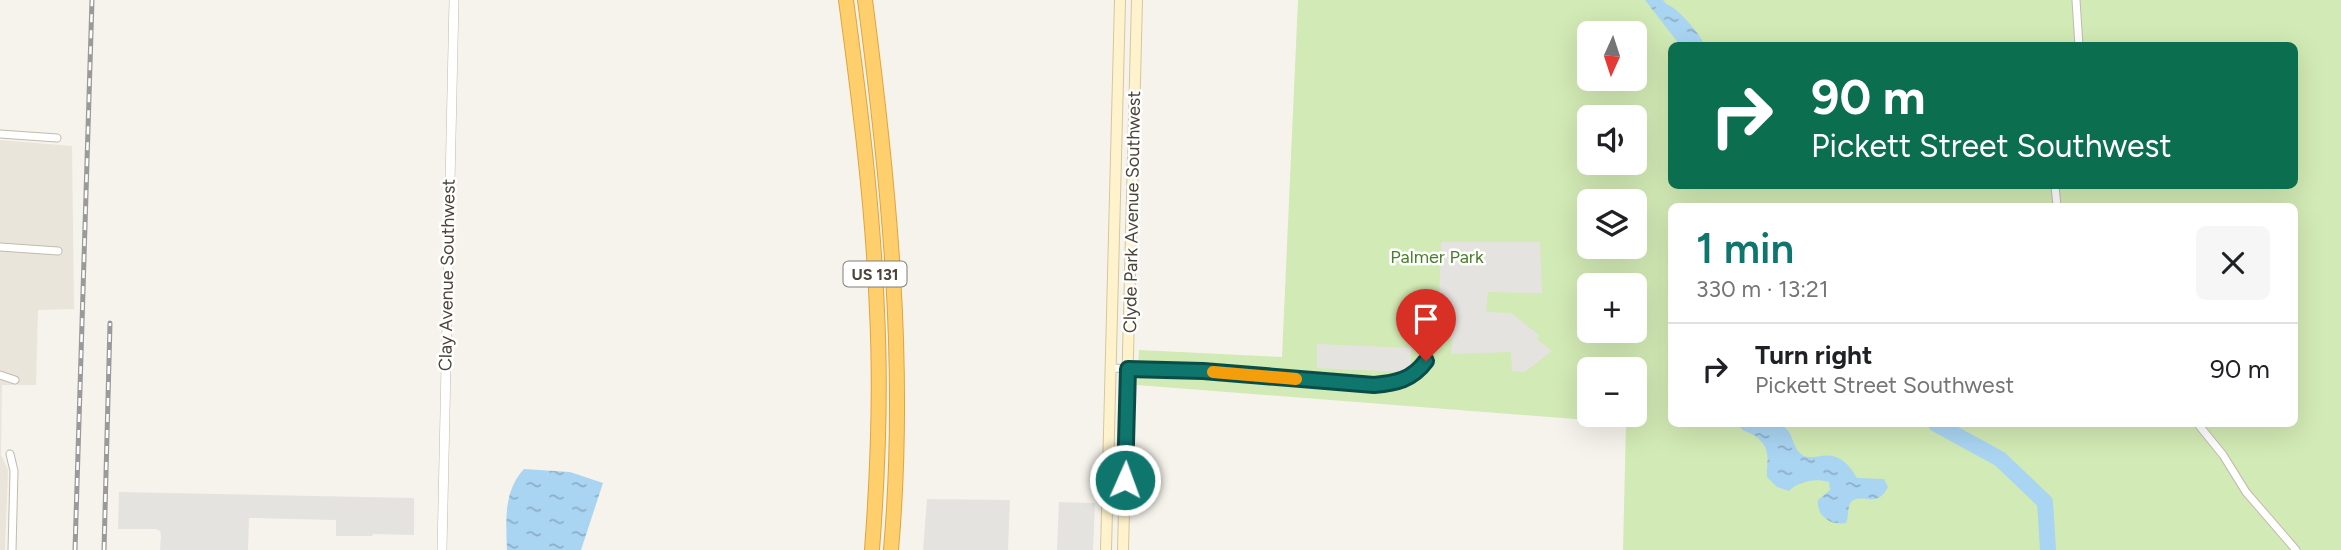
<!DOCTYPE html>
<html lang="en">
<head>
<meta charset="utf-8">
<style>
	body { margin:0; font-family:Figtree,sans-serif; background:#f6f6f6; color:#202124; height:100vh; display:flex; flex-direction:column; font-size:26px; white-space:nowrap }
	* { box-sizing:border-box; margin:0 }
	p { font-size:23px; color:#757577 }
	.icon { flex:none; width:38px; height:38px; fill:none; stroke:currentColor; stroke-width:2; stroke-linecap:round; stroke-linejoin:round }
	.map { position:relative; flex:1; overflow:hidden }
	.panel { position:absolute; left:1668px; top:203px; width:630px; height:224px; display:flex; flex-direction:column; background:#fff; border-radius:10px; box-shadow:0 7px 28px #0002 }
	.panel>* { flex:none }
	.top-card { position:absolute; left:1668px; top:42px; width:630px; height:147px; border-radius:10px; box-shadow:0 7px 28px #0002; background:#0b6e4f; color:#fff; overflow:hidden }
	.needle { width:46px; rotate:183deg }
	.tools { position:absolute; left:1577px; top:21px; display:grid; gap:14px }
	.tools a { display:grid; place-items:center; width:70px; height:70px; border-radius:10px; background:#fff; box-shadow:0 7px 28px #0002; font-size:35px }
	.pin { position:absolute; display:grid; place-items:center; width:60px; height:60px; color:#fff; margin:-72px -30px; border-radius:50% 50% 50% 0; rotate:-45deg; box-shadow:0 0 7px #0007 }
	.pin .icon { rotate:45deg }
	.me { position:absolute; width:77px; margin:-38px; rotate:2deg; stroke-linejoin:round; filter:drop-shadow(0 0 5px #0008) }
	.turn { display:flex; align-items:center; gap:24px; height:147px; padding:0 28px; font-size:32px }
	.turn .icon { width:91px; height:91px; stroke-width:2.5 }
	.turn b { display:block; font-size:49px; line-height:60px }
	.round { display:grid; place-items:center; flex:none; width:74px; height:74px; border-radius:10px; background:#f6f6f6 }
	.headline { display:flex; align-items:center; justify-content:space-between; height:119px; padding:0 28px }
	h1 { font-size:42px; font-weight:600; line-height:52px; color:#0f766e }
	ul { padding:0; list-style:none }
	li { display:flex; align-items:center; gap:21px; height:91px; padding:0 28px; border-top:2px solid #e0e0e0 }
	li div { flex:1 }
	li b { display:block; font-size:26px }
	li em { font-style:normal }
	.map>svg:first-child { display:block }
</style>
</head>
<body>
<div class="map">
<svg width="2341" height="550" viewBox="0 0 2341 550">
	<defs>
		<pattern id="water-ripples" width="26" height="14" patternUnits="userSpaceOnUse" patternTransform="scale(1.75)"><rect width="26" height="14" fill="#a9d4f2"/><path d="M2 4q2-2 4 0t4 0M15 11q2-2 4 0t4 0" fill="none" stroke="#8caec5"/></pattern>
	</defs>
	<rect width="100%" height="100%" fill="#f6f3ec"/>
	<polygon fill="#eae5da" points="0,140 72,146 74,309 38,310 36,385 2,385 1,455 8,470 5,550 0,550"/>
	<path fill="#d2eab5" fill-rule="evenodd" d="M1298,0H2341V550H1623L1626,423L1137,385L1139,350L1282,357ZM1589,33H1634V79H1589ZM1671,46H2294V186H1671ZM1589,117H1634V163H1589ZM1589,201H1634V247H1589ZM1671,206H2294V424H1671ZM1589,285H1634V331H1589ZM1589,369H1634V415H1589Z"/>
	<g fill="#e5e3e0">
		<polygon points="1441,242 1540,242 1542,293 1488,292 1486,312 1511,313 1539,335 1537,339 1552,351 1525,372 1512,371 1511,352 1451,354 1452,337 1446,336 1445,331 1438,332"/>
		<polygon points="1317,344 1411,348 1411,365 1405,372 1317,368"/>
		<polygon points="119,492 414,498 414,535 373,534 372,536 336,536 336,520 249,518 248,550 160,550 161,536 160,531 156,529 118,529"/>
		<polygon points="927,499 1010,500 1008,550 923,550"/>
		<polygon points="1059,502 1095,503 1093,550 1057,550"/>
	</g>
	<g fill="url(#water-ripples)">
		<path d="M1645,0H1663C1667,6 1671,5 1676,10C1687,20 1698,32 1705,45H1680Z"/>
		<path d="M1737,424H1781C1784,426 1787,429 1789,432C1794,440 1794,451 1804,456C1810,458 1815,457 1821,456C1839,453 1849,464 1857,478L1884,479L1888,487C1877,509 1863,493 1852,501C1847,505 1849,517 1846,523C1831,526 1816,516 1818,500L1830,490L1829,482C1815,478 1799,481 1789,491L1777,487L1767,477C1766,461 1773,449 1755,436C1747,431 1743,432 1737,424Z"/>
		<path d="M524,469L570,472L603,483L581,550H507C506,521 503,492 524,469Z"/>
	</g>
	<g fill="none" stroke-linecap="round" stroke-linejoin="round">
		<polyline stroke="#a9d4f2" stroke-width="16" points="1936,424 2000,459 2045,502 2048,550"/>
		<defs>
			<g id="minor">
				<polyline points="2076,0 2079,46"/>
				<polyline points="0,134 57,138"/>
				<polyline points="2055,186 2057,206"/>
				<polyline points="0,247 58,251"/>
				<path d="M1110,368C1164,370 1218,372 1271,377C1304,380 1364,390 1395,384C1422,378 1426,360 1430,336"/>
				<polyline points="0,375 15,380"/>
				<polyline points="2198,424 2223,455 2246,492 2296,550"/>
				<polyline points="10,454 14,471 12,550"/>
			</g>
			<polyline id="tertiary" points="442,550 454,0"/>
			<g id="secondary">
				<polyline points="1106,550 1120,0"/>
				<polyline points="1123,550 1137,0"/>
			</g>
			<g id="motorway">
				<path d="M846,0C860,104 873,207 877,311C881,391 878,471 872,550"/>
				<path d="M865,0C889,183 907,366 891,550"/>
			</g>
		</defs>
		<use href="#minor" stroke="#c2bbae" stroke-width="9"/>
		<use href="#tertiary" stroke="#c2bbae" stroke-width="10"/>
		<use href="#secondary" stroke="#d6c79b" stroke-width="12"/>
		<use href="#motorway" stroke="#e0a43c" stroke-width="16"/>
		<use href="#minor" stroke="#fff" stroke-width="7"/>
		<use href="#tertiary" stroke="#fff" stroke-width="9"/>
		<use href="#secondary" stroke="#fff3cd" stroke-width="10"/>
		<use href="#motorway" stroke="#ffcf6e" stroke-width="14"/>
		<defs>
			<g id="rail">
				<polyline points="75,550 92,0"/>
				<polyline points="104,550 110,323"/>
			</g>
		</defs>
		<use href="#rail" stroke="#9a9a9a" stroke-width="5"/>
		<use href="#rail" stroke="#fff" stroke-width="2.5" stroke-dasharray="8" stroke-linecap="butt"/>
	</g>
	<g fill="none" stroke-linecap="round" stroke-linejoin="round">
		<defs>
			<path id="route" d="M1125,480L1128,369L1203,371L1374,385C1396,383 1412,380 1426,361"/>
		</defs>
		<use href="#route" stroke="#0a4d48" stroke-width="18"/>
		<use href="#route" stroke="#0f766e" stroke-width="12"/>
		<polyline stroke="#f59e0b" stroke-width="12" points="1213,372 1296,379"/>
	</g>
	<g text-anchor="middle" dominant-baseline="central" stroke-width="5" stroke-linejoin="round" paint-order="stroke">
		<rect fill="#fff" stroke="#817c74" stroke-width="2" x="843.5" y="261.5" width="63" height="25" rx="5"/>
		<g font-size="16" font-weight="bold" fill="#4b4439">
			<text x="875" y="274">US 131</text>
		</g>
		<g font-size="18" fill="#4b4439" stroke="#fff">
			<text transform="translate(1132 212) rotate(-89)">Clyde Park Avenue Southwest</text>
			<text transform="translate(447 275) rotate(-89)">Clay Avenue Southwest</text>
		</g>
		<g font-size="18" fill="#4a7f2a" stroke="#fff">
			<text x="1437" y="257">Palmer Park</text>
		</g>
	</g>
</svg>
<div class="tools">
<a><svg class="needle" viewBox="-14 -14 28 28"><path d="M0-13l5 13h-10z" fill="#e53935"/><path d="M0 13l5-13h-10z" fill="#757577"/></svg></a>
<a><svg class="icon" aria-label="sound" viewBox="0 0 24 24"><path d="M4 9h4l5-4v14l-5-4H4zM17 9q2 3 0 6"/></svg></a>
<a><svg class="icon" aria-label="layers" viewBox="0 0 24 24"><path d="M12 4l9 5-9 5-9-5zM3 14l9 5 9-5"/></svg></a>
<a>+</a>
<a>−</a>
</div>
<div class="pin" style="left:1426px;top:361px;background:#d93025"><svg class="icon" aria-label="arrive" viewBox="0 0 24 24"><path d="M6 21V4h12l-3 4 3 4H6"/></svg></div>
<svg class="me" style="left:1125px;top:480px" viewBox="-20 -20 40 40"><circle r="17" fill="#0f766e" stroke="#fff" stroke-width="3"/><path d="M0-11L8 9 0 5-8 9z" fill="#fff"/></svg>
<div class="top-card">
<div class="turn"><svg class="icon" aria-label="right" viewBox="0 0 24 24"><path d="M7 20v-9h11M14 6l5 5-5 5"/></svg><div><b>90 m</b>Pickett Street Southwest</div></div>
</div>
<section class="panel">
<div class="headline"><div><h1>1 min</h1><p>330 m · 13:21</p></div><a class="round"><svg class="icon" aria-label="close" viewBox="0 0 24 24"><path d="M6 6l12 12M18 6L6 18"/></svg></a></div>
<ul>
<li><svg class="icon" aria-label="right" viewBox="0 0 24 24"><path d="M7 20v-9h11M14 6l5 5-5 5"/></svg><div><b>Turn right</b><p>Pickett Street Southwest</p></div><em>90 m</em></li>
</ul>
</section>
</div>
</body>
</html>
